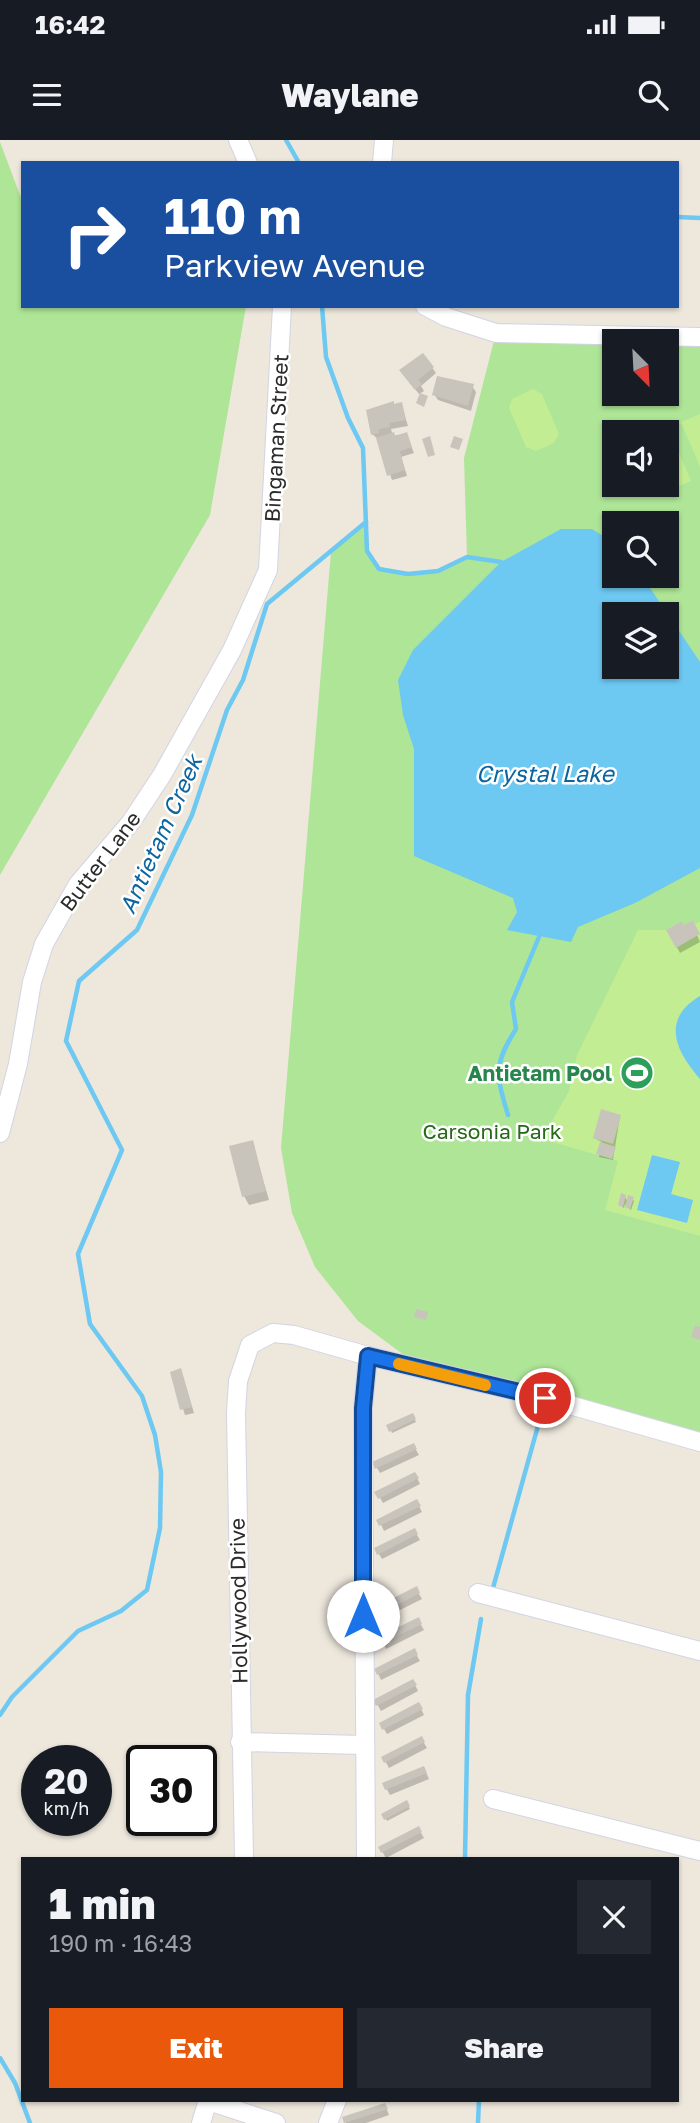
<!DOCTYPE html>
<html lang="en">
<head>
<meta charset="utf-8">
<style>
	body { margin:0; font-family:"Golos Text",sans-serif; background:#242831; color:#f1f3f6; height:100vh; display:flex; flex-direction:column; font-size:26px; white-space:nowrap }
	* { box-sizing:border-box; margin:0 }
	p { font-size:23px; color:#9ea1a6 }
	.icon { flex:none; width:38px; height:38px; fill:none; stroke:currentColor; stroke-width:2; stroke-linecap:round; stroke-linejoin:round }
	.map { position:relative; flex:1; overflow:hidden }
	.side { position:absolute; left:21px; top:1717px; width:658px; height:245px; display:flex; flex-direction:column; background:#171b24; border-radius:0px; box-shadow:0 2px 5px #0004 }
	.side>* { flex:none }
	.banner { position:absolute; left:21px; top:21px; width:658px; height:147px; border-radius:0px; box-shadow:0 2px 5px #0004; background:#1a4fa0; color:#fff; overflow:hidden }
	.needle { width:46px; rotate:156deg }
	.buttons { position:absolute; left:602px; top:189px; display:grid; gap:14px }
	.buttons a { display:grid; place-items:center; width:77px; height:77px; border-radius:0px; background:#171b24; box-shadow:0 2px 5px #0004; font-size:35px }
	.speed { position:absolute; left:21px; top:1605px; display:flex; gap:14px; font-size:35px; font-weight:700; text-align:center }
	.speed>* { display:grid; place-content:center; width:91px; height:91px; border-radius:50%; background:#171b24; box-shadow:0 2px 5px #0004; line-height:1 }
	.speed small { font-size:18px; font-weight:400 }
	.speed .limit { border:4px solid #111; border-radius:10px; background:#fff; color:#111 }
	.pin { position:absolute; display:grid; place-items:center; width:60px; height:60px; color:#fff; margin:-30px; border:4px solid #fff; border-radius:50%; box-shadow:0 2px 7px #0007 }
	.me { position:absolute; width:77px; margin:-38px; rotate:0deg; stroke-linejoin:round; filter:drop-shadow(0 0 5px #0008) }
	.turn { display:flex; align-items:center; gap:24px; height:147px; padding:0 28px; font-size:32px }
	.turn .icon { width:91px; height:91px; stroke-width:2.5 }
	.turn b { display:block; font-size:49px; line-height:60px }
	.round { display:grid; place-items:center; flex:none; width:74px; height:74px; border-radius:0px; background:#242831 }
	.headline { display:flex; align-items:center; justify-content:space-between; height:119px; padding:0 28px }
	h1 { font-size:42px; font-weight:800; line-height:52px }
	.primary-button { display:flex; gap:14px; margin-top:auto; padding:14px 28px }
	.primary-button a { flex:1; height:80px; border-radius:0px; background:#ea580c; color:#fff; font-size:28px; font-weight:800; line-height:80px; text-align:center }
	.primary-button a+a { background:#242831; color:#f1f3f6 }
	.status { display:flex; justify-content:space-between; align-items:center; height:49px; padding:0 35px; background:#171b24; direction:ltr }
	.status svg { height:19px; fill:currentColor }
	header { display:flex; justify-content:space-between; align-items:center; height:91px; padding:0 28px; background:#171b24; font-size:32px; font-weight:800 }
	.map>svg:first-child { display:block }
</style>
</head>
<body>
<div class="status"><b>16:42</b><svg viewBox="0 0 49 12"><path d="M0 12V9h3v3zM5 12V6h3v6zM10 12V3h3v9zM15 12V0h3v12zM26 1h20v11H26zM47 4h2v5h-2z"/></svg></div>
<header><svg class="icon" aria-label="menu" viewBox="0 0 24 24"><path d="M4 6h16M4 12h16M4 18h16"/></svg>Waylane<svg class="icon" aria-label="search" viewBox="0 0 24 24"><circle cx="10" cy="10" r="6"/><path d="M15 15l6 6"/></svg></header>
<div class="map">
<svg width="700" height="1983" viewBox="0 0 700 1983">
	<rect width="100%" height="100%" fill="#ede7dc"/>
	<g fill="#aee597" fill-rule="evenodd">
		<polygon points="0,2 23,63 23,166 246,166 210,375 0,735"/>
		<path d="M496,193L700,197V1302L449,1236L404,1215L358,1181L315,1127L292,1073L281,1008L331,412L366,382L367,411L379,429C416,436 433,434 467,417L464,318ZM614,201H667V254H614ZM614,292H667V345H614ZM614,383H667V436H614ZM614,474H667V527H614Z"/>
	</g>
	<g fill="#c2ed93">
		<polygon points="533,249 542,254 559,294 554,303 536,311 526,307 509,268 512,259"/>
		<polygon points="700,274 700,327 681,282"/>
		<polygon points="668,287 691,341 658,355 654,345 667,345 667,292 656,292"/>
		<polygon points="693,780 695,784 700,782 700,1096 605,1070 618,1021 542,999 569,951 577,915 638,790 666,790 682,781 684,785"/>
	</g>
	<g fill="#6dc8f2" fill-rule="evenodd">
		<path d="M561,389H592L614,403V436H642L700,522V728L635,763L578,787L571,802L507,790L517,772L513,758L414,716V609L403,575L398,540L413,510L501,422ZM614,474H667V527H614Z"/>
		<path d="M700,856V939C675,911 661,879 700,856Z"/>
		<polygon points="652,1015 680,1022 671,1054 693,1060 687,1083 637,1070"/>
	</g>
	<g fill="#0003">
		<polygon points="423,215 436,233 421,246 424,251 419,254 404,235"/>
		<polygon points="472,246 476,252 471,271 438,260 434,254"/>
		<polygon points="401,264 408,286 391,289 392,293 382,297 406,294 414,313 401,317 407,336 392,340 378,299 372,294 394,266"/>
		<polygon points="692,783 700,802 680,813 668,791"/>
		<polygon points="620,976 613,1020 599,1017 602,1002 594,998"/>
		<polygon points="252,1002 269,1060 249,1065 244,1056"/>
		<polygon points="625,1057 628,1062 632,1059 634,1061 631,1070 625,1064 624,1068 620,1065"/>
		<polygon points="181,1230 194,1273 185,1275 172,1233"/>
		<polygon points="413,1275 416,1282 392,1293 389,1286"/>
		<polygon points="413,1305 419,1315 380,1333 374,1323"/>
		<polygon points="415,1334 420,1344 383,1363 377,1353"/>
		<polygon points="417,1362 422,1372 384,1391 379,1380"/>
		<polygon points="414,1390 420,1400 382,1419 376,1409"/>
		<polygon points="416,1449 422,1459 384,1478 378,1468"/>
		<polygon points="418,1480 424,1490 386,1509 380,1498"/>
		<polygon points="414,1511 420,1521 381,1540 376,1529"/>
		<polygon points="413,1541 418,1551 381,1571 375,1560"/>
		<polygon points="419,1565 424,1575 387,1594 381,1584"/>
		<polygon points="421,1598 427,1608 389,1628 383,1617"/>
		<polygon points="424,1628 429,1639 390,1655 384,1644"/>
		<polygon points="406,1662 410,1669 387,1681 383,1675"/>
		<polygon points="418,1688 424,1698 386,1718 380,1708"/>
		<polygon points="385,1965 389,1975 366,1983 346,1983 344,1978"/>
	</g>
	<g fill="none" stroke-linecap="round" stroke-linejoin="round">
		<g stroke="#6dc8f2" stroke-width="4.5">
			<polyline points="286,0 299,23"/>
			<polyline points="677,77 700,78"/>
			<polyline points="322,166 326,217 348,278 363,308 367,411 379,429 408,434 438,431 467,417 501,422"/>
			<path d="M508,975C496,935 493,925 516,889L512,862L539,797"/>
			<polyline points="493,1448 541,1275"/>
			<polyline points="0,1575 12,1557 78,1491 121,1471 147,1450 160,1388 161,1332 155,1295 142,1256 90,1184 78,1114 122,1010 66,901 79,841 137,790 192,675 227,570 243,540 267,464 366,382"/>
			<polyline points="465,1718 468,1555 481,1479"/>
			<polyline points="0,1918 15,1943 30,1983"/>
			<polyline points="478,1983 479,1960"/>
		</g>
	</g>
	<g fill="#c8c4bc">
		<polygon points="423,213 434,227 418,240 422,244 415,250 399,230"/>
		<polygon points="437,236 474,244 468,266 432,255"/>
		<polygon points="420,253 428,256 424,267 416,263"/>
		<polygon points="394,261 394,264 402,262 406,280 389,283 390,287 379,289 379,293 371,295 366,270"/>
		<polygon points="394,292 395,296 407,292 412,307 400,311 405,330 387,336 376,298"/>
		<polygon points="430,296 435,315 428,317 422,299"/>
		<polygon points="454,296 463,299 459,310 450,307"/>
		<polygon points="693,780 700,794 676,808 666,790 682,781 684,785"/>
		<polygon points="601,969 621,975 613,1004 593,998"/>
		<polygon points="253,1000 266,1051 242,1057 229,1006"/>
		<polygon points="600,1002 616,1007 612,1019 596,1014"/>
		<polygon points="621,1053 626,1055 623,1067 618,1065"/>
		<polygon points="628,1055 634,1057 630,1069 625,1067"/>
		<polygon points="416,1169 428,1172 426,1180 414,1177"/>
		<polygon points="695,1185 700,1187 700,1200 691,1197"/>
		<polygon points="181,1228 192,1267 180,1270 170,1232"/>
		<polygon points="413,1273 416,1279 389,1292 386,1285"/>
		<polygon points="414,1303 417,1309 375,1329 372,1322"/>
		<polygon points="415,1332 419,1338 378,1359 374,1352"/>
		<polygon points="417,1359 421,1366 379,1386 376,1380"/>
		<polygon points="415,1388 418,1394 377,1415 374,1408"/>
		<polygon points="417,1446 420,1453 379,1474 376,1467"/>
		<polygon points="419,1477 422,1484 381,1504 378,1497"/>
		<polygon points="415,1508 418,1515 377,1535 374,1529"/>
		<polygon points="413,1539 417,1545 376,1566 373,1560"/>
		<polygon points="419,1562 423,1569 382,1590 379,1583"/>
		<polygon points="422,1596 425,1602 384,1623 381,1617"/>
		<polygon points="424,1626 427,1633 385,1650 382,1643"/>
		<polygon points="407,1660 410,1666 384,1680 381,1674"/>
		<polygon points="419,1686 422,1692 381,1713 378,1707"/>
		<polygon points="385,1963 388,1969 344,1983 342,1977"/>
	</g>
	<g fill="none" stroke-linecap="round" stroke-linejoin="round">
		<defs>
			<g id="minor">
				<polyline points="238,0 248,23"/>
				<polyline points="382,23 384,0"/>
				<polyline points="425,166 446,177 496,193 700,197"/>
				<polyline points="0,993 18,924 32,842 44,804 78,744 131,682 162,635 232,510 268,430 282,166"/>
				<polyline points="478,1453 700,1511"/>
				<polyline points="240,1602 363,1605"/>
				<polyline points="493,1659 700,1711"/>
				<polyline points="244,1718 236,1273 238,1241 250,1205 273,1193 294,1195 368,1216 545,1258 700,1302"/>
				<polyline points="366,1718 363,1268 368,1216"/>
				<polyline points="208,1961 276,1983"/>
				<polyline points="201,1983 208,1960"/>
				<polyline points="328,1983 337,1960"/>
			</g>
		</defs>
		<use href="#minor" stroke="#d2d4e4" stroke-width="20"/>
		<use href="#minor" stroke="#fff" stroke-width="18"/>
	</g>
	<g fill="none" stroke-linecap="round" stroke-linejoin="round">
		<defs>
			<polyline id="route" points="363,1476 363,1268 368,1216 545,1258"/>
		</defs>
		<use href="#route" stroke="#114b97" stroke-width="18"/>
		<use href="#route" stroke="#1a73e8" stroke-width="12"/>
		<polyline stroke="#f59e0b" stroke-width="12" points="399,1224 485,1245"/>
	</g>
	<defs>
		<symbol id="stadium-disc" viewBox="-11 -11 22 22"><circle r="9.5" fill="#2e9e5b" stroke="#fff"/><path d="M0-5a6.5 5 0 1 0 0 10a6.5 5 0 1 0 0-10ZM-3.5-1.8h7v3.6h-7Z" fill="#fff"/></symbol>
	</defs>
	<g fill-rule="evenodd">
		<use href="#stadium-disc" x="618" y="914" width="38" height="38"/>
	</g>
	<g text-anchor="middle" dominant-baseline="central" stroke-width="5" stroke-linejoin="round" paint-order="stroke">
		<g font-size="21" fill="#2b2b2b" stroke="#fff">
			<text transform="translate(276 298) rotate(-87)">Bingaman Street</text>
			<text transform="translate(100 721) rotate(-53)">Butter Lane</text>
			<text transform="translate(238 1461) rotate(-91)">Hollywood Drive</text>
		</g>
		<g font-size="21" font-weight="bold" fill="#27864d" stroke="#fff" text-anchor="end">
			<text x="612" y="933">Antietam Pool</text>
		</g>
		<g font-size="21" fill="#256a18" stroke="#fff">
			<text x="492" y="991">Carsonia Park</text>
		</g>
		<g font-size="23" font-style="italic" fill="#0a65a0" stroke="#fff">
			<text x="545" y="633">Crystal Lake</text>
			<text transform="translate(160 694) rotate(-66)">Antietam Creek</text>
		</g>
	</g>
</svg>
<div class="buttons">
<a><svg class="needle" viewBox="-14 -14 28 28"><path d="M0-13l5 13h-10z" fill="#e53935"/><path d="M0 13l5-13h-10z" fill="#9ea1a6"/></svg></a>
<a><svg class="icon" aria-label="sound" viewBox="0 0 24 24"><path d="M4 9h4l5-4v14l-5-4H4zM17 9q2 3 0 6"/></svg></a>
<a><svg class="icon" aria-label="search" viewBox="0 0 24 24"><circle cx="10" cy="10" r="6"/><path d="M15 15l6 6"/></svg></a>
<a><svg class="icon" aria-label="layers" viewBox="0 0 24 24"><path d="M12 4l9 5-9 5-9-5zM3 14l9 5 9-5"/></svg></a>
</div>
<div class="speed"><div>20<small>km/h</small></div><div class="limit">30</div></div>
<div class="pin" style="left:545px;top:1258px;background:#d93025"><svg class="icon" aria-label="arrive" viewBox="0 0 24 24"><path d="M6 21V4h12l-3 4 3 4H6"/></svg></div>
<svg class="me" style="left:363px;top:1476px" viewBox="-20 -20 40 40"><circle r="19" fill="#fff"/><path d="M0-13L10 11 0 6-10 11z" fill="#1a73e8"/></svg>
<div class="banner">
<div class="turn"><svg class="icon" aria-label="right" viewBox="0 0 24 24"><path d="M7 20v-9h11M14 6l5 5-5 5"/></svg><div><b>110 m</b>Parkview Avenue</div></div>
</div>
<section class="side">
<div class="headline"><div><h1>1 min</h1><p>190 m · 16:43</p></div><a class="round"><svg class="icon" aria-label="close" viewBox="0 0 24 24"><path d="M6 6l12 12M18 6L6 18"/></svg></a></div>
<div class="primary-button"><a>Exit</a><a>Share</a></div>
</section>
</div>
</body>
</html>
